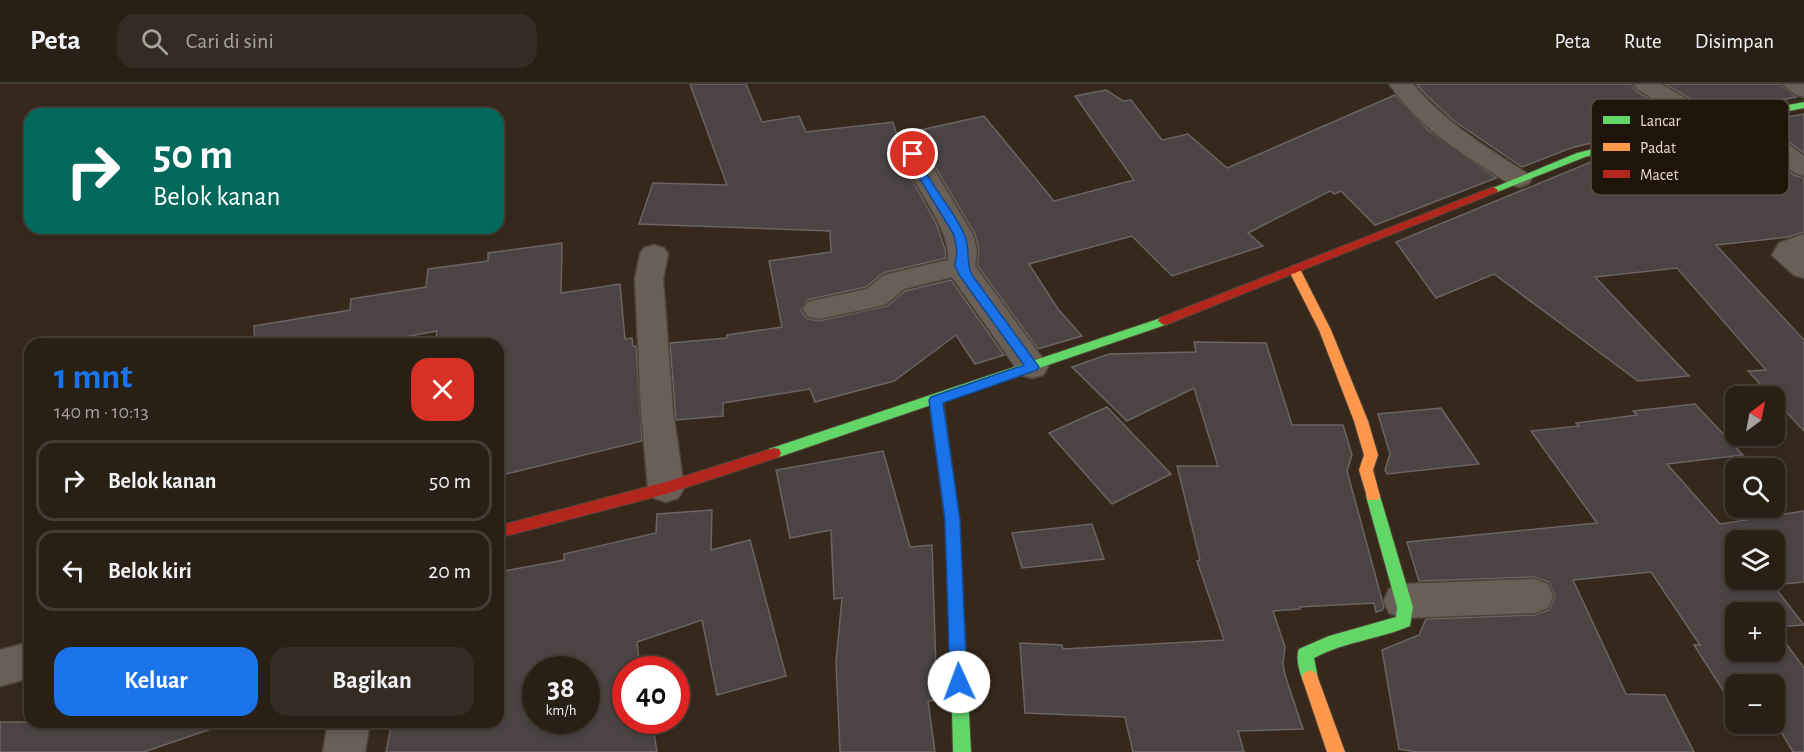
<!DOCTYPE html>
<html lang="id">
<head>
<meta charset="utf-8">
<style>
	body { margin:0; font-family:"Alegreya Sans",sans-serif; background:#342c22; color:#f1f3f6; height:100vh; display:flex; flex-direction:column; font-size:22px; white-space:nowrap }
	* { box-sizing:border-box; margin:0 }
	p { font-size:20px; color:#a5a2a0 }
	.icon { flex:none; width:33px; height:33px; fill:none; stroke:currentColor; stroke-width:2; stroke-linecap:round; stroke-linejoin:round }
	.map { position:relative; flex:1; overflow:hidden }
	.side { position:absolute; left:24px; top:254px; width:480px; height:390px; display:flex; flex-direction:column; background:#281f15; border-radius:18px; box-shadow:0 3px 9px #0003,0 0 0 2px #443d34 }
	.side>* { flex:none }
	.hud { position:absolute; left:24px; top:24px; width:480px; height:126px; border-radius:18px; box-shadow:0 3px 9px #0003,0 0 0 2px #443d34; background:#00695c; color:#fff; overflow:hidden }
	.needle { width:39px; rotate:32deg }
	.buttons { position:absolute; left:1725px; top:302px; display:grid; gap:12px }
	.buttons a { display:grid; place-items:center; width:60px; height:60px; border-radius:12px; background:#281f15; box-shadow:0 3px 9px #0003,0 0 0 2px #443d34; font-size:30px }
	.speed { position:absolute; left:522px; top:572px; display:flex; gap:12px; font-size:30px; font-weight:700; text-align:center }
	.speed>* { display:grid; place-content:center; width:78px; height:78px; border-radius:50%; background:#281f15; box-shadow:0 3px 9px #0003,0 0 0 2px #443d34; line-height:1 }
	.speed small { font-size:15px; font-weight:400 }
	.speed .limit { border:9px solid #d22; background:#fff; color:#111 }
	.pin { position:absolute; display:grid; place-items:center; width:51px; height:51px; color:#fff; margin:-26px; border:3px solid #fff; border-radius:50%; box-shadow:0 2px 6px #0007 }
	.me { position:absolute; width:66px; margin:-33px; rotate:358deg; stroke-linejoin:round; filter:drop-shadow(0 0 4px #0008) }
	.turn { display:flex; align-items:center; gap:21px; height:126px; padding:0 30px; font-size:27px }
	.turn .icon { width:78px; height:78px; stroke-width:2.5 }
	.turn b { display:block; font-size:42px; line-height:51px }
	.round { display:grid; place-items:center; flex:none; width:63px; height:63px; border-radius:18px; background:#342c22 }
	.headline { display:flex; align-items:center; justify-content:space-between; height:102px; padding:0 30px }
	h1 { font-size:36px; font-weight:700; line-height:45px; color:#1a73e8 }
	.button { display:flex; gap:12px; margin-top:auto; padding:12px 30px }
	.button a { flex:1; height:69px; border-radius:18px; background:#1a73e8; color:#fff; font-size:24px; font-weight:700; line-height:69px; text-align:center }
	.button a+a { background:#342c22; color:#f1f3f6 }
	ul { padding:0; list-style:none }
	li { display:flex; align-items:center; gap:18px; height:81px; margin:0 12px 9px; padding:0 18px; border:3px solid #443d34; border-radius:18px }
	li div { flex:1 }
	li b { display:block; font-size:22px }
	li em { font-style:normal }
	header { display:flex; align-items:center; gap:36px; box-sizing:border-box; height:84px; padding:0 30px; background:#281f15; border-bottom:2px solid #443d34 }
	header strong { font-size:28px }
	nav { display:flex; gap:33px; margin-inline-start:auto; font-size:21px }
	.search { width:420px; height:54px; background:#342c22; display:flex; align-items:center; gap:15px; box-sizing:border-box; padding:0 21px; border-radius:18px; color:#a5a2a0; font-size:22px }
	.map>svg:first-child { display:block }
</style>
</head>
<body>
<header>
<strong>Peta</strong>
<div class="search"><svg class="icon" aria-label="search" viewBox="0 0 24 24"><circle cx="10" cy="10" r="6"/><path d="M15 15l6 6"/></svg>Cari di sini</div>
<nav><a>Peta</a><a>Rute</a><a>Disimpan</a></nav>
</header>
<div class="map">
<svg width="1804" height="668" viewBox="0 0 1804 668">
	<rect width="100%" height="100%" fill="#36291c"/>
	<g fill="#4c4444" stroke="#6b6364" stroke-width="1.5" fill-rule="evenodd">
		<polygon points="690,0 746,0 762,38 799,32 806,48 893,38 897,51 984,32 1054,117 1134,96 1075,12 1106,6 1123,17 1131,16 1162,56 1188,50 1227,84 1395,11 1428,46 1496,94 1375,141 1341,107 1335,110 1330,107 1248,149 1263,162 1172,192 1132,152 1029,180 1058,225 1082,252 1038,265 977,181 979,166 975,150 924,64 912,60 902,64 898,71 936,139 945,165 946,174 883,189 866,203 807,216 801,226 806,234 818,237 887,222 905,207 951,196 1004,271 975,280 956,251 894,297 815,318 810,305 723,319 723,332 676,336 670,259 727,254 727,251 782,243 769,177 831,168 830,147 639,140 653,99 727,101"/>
		<polygon points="1420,0 1631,0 1636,7 1684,36 1571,64 1522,83 1454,37 1427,12 1417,1"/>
		<polygon points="1665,0 1780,0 1796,13 1715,29"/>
		<polygon points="1804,30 1804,69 1761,38"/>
		<polygon points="1731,44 1794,91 1804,94 1804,148 1788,153 1716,161 1804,256 1804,347 1774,315 1774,312 1771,312 1748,287 1766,286 1677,184 1595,193 1689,292 1638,297 1494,190 1436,214 1396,158 1591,78"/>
		<polygon points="562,159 561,209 620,200 625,255 632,254 633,262 636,262 642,357 498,392 498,260 435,260 437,247 367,260 255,260 254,242 350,226 351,215 426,203 428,185 488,177 488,169"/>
		<polygon points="1194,258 1266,259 1292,341 1343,341 1352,371 1347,387 1384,523 1382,526 1376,528 1374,519 1300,523 1300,525 1273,527 1285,563 1283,579 1285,591 1303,645 1238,647 1244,668 1133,668 1125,633 1025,629 1020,559 1062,561 1063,565 1224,556 1197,477 1200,476 1177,382 1218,382 1194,304 1127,337 1072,283 1109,270 1196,268"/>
		<path d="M1695,320L1743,371L1667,380L1720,440L1804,427V498L1773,501L1804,541L1774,543V528H1736V567H1774V543L1804,584V668H1793L1774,636V600H1736V614H1728L1694,561H1700L1651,488L1573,496L1626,610L1665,611L1694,668H1417L1399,665L1382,566L1419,551L1426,535L1534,531L1549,526L1555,513L1549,498L1534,493L1419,497L1407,458L1597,439L1531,347L1579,342L1576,339L1637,331L1633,327ZM1736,456H1774V495H1736Z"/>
		<polygon points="1107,323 1171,390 1112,420 1049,349"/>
		<polygon points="1441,324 1479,380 1387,390 1385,386 1390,370 1378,330"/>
		<polygon points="883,367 910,463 932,461 937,616 928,617 935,668 840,668 836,578 842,514 834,515 831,446 790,454 776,386"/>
		<path d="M712,426L711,466L750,456L786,592L717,611L702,536L637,558L640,585H626V636H652L657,668H386L392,638H498V488L564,476V470L656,449L657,430ZM536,585H586V636H536Z"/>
		<polygon points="1092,440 1104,475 1022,484 1012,449"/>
		<polygon points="0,638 216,638 217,643 144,668 0,668"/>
	</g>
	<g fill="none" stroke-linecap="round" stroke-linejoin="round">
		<defs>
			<g id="street">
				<path d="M1389,0H1413C1445,39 1486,63 1528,90L1532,95L1528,100L1519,103L1510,100C1463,70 1422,47 1389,0Z"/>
				<polygon points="1633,0 1661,0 1719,34 1722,39 1719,44 1710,46 1701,44 1637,5"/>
				<polygon points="1782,0 1804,0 1804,13 1796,11"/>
				<polygon points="1735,26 1743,28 1804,72 1804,92 1795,89 1727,38 1723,33 1727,28"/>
				<path d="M913,62L922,65L973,151L977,167L975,182L1043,275L1048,283L1043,291L1032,294L1021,291L952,193L904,205L886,220L876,223L818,235L807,232L803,225L807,218L867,205L884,191L948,176C952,148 913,99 900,70L904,65Z"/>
				<polygon points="1804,150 1804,194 1794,191 1772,171 1779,159"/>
				<polygon points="654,161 664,164 668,170 663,195 673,327 684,404 678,414 666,418 654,414 648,404 641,327 635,195 640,170 644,164"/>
				<polygon points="1534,495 1548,500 1553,512 1548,524 1534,529 1403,534 1389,529 1384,517 1389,505 1403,500"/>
				<polygon points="30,558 30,594 0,602 0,566"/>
				<polygon points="328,638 370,638 365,668 323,668"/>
			</g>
			<g id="fast">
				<polygon points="1804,18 1804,24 1710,42 1585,73 1497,108 1489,108 1488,106 1577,69 1710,36"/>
				<polygon points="1164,233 1170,237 1168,240 779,373 769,373 767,369 769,365"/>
				<path d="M1373,406L1378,408L1380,412L1413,523L1410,542C1379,555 1344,558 1314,574L1318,594L1316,599L1310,602L1304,599C1300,590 1295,574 1299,565L1329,552L1396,533L1397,523L1366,412L1368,408Z"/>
				<polygon points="959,582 965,585 967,590 971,668 953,668 951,590 953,585"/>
			</g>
			<g id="slow">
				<polygon points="1294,181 1300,185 1331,246 1368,337 1378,371 1373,386 1380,412 1378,416 1368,416 1359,386 1364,371 1354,337 1319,246 1288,185"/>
				<polygon points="1310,586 1316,589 1318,594 1345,668 1327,668 1302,594 1304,589"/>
			</g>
			<g id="jam">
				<polygon points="1493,103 1498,106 1497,108 1168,240 1164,241 1158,237 1160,234"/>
				<polygon points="936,311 943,316 959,436 967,590 965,595 959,598 953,595 951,590 945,436 929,316"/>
				<polygon points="774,364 779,365 781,369 779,373 666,410 498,454 498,442 666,398"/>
			</g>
		</defs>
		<use href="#street" stroke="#51453b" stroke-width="3"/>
		<use href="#fast" stroke="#51453b" stroke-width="2"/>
		<use href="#slow" stroke="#51453b" stroke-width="2"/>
		<use href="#jam" stroke="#51453b" stroke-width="2"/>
		<use href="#street" fill="#6a5f57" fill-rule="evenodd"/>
		<use href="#fast" fill="#63d668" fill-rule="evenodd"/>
		<use href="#slow" fill="#ff974d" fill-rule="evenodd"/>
		<use href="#jam" fill="#b3261e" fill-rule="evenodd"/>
	</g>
	<path fill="#1a73e8" stroke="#114b97" stroke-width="1.5" d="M913,67C921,71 923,82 927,90C938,111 955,129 964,150C971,164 965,178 972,191L1039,283L1037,286L943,319L960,436L967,598L965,604L959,606L953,604L950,598L945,436L929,316L931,313L1024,281L960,192L955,182L957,167L954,151L917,90L908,70Z"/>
	<rect x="1591" y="15" width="198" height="96" rx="9" fill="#1f140a" stroke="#5b4f44" stroke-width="1.5"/>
	<rect x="1603" y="32" width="27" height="8" fill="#63d668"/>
	<rect x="1603" y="59" width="27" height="8" fill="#ff974d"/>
	<rect x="1603" y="86" width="27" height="8" fill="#b3261e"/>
	<g font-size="16" fill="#e8d8cb">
		<text x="1640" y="42">Lancar</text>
		<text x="1640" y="69">Padat</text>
		<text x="1640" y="96">Macet</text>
	</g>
</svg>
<div class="buttons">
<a><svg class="needle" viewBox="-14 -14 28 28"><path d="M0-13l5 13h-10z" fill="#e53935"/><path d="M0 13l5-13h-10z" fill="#a5a2a0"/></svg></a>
<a><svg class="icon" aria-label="search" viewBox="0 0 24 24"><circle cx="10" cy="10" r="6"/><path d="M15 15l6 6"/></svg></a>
<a><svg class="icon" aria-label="layers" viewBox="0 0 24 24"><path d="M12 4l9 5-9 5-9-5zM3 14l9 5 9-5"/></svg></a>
<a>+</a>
<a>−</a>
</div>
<div class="speed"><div>38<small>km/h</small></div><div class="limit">40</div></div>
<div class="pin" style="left:913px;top:70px;background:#d93025"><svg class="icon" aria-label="arrive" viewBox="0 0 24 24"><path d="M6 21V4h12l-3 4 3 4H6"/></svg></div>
<svg class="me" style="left:959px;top:598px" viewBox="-20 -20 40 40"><circle r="19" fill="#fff"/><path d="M0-13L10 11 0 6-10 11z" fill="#1a73e8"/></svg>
<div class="hud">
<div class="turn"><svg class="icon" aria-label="right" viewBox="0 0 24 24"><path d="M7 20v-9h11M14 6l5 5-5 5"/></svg><div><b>50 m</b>Belok kanan</div></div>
</div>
<section class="side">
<div class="headline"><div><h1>1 mnt</h1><p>140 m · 10:13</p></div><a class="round" style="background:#d93025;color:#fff"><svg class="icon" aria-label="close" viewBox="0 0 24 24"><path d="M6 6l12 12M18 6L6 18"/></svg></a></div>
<ul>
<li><svg class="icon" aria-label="right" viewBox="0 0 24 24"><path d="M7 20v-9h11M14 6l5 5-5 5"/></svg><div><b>Belok kanan</b></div><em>50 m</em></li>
<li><svg class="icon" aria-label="left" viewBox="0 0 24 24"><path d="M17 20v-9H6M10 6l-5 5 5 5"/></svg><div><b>Belok kiri</b></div><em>20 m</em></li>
</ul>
<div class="button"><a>Keluar</a><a>Bagikan</a></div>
</section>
</div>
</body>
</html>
